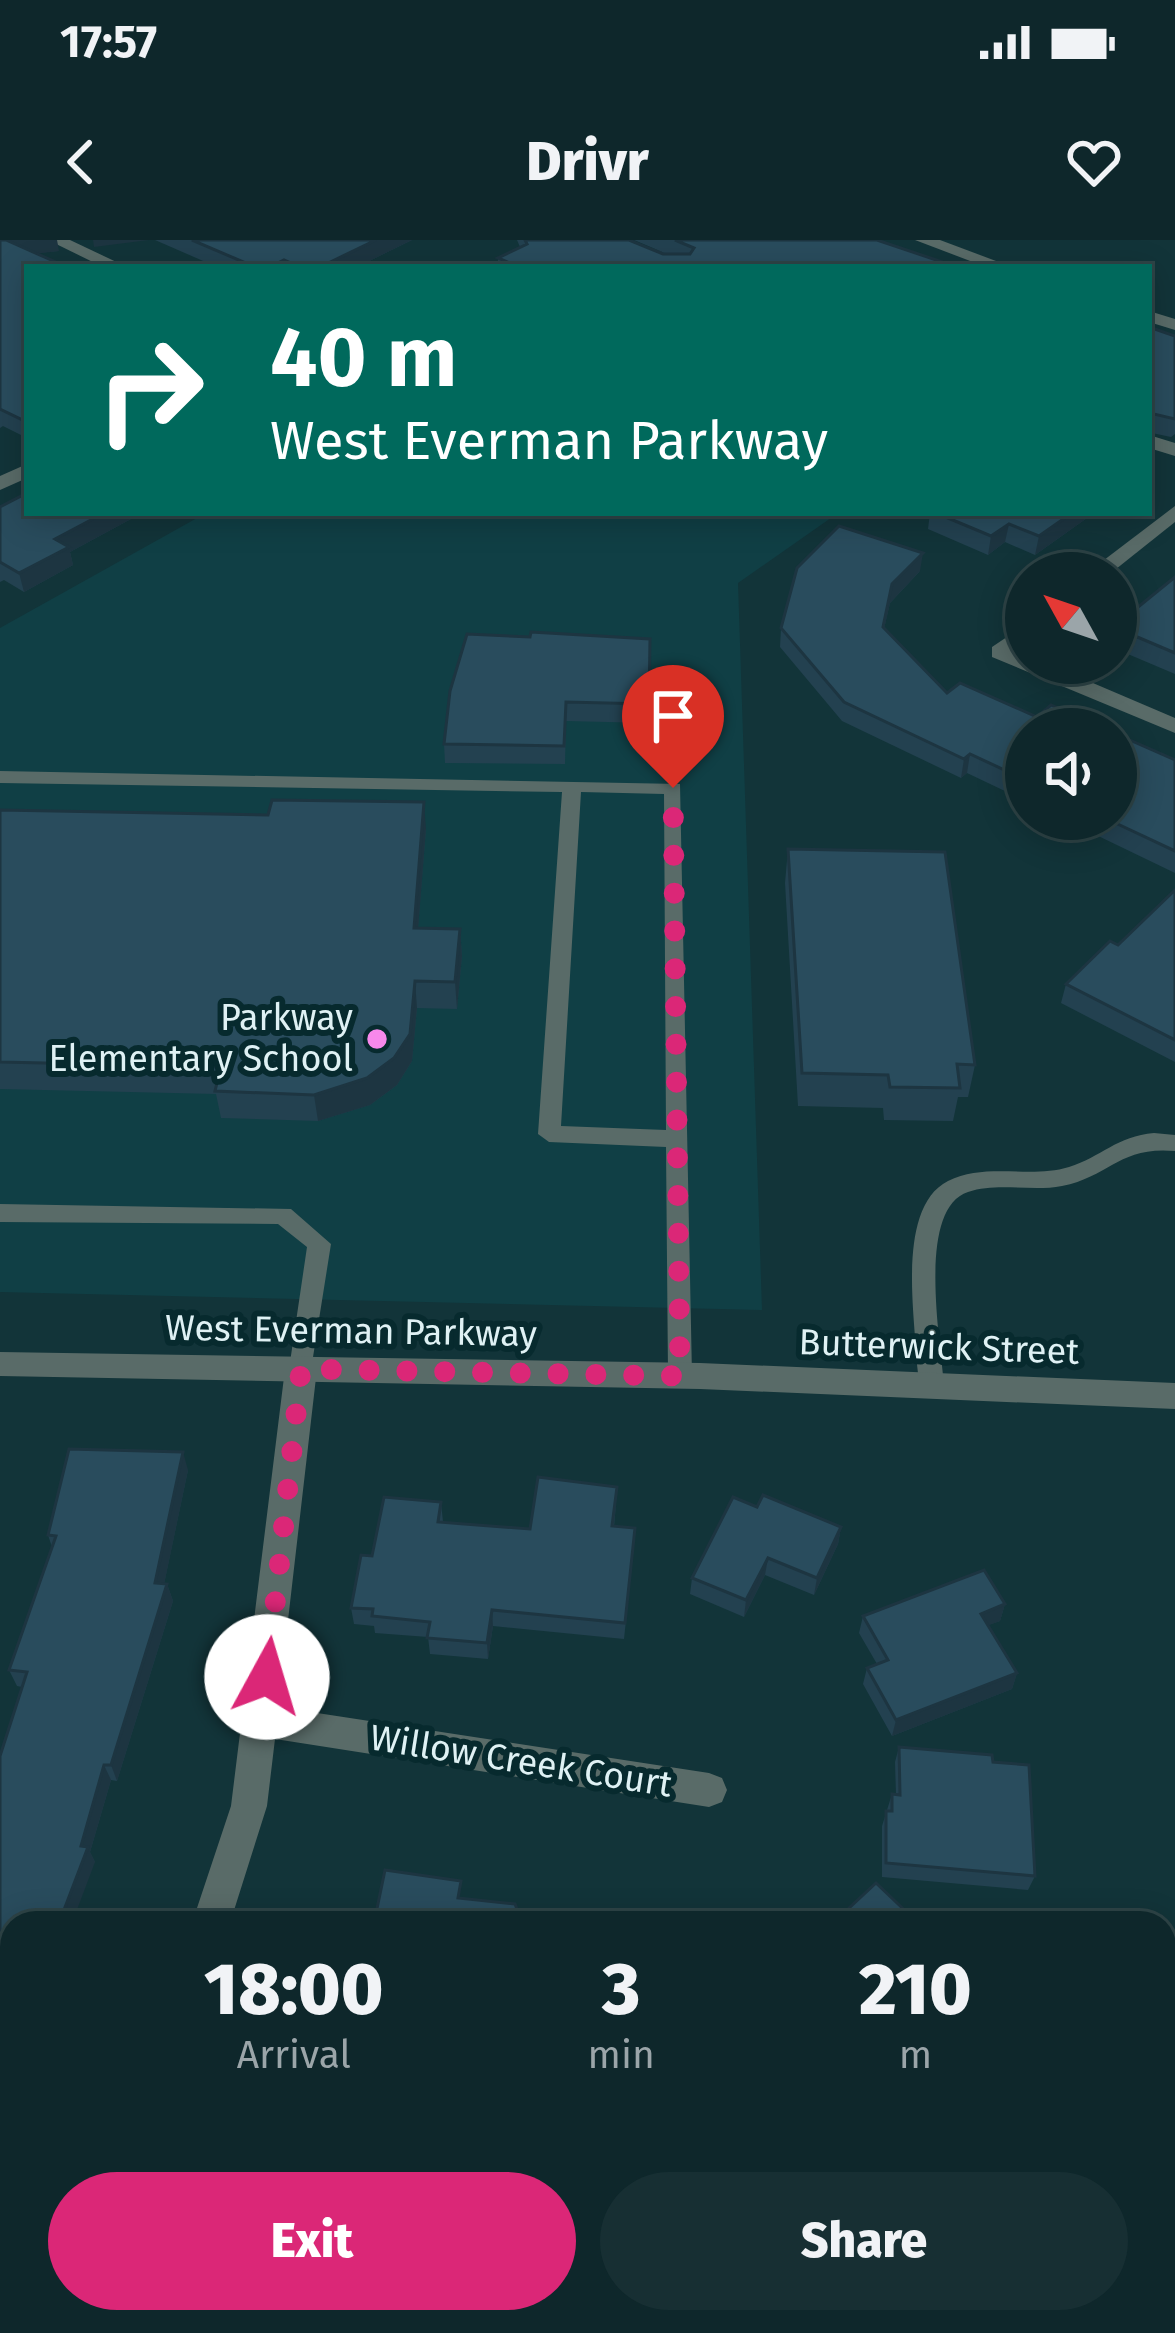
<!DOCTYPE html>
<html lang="en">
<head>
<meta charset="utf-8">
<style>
	body { margin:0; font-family:"Fira Sans",sans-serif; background:#172f33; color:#f1f3f6; height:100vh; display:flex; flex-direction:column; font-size:45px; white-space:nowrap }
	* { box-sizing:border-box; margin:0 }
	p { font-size:39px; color:#9ba5a9 }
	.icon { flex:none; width:66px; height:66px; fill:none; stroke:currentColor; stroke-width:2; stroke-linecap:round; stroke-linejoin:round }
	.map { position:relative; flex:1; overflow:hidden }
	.panel { position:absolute; left:0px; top:1671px; width:1176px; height:423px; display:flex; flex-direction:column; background:#0e272b; border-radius:36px 36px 0 0; box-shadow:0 6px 30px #0003,0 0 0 3px #2e4447 }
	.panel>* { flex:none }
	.top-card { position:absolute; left:24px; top:24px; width:1128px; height:252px; border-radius:0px; box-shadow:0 6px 30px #0003,0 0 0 3px #2e4447; background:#00695c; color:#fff; overflow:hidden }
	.needle { width:78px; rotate:310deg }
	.fabs { position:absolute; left:1005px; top:312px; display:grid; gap:24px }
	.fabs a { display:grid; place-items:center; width:132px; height:132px; border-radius:50%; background:#0e272b; box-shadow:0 6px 30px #0003,0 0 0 3px #2e4447; font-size:60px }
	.pin { position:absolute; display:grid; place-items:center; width:102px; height:102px; color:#fff; margin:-123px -51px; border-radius:50% 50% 50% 0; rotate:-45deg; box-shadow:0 0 12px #0007 }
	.pin .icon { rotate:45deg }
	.me { position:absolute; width:132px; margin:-66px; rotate:6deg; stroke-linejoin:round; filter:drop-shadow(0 0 9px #0008) }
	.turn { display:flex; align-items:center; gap:42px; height:252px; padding:0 48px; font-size:54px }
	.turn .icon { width:156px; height:156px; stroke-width:2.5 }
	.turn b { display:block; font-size:84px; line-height:102px }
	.eta { display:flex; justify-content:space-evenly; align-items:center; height:204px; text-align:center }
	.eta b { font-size:72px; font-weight:800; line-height:84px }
	.primary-button { display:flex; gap:24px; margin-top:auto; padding:24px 48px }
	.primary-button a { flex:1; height:138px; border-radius:72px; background:#db2777; color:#fff; font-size:48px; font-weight:800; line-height:138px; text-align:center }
	.primary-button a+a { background:#172f33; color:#f1f3f6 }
	.status { display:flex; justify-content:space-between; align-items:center; height:84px; padding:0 60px; background:#0e272b; direction:ltr }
	.status svg { height:33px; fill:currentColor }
	header { display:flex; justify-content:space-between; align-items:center; height:156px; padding:0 48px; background:#0e272b; font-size:54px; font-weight:800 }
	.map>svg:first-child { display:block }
</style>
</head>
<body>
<div class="status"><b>17:57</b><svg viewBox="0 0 49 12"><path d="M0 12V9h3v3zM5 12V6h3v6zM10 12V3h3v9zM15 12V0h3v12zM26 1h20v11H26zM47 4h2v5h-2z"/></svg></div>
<header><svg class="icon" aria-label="back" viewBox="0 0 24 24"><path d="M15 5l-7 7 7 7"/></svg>Drivr<svg class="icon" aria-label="heart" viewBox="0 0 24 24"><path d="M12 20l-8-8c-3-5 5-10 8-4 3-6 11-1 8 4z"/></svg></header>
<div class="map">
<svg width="1175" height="2093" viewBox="0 0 1175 2093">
	<rect width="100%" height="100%" fill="#123439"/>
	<polygon fill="#103f45" points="206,273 838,273 738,343 762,1070 0,1052 0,388"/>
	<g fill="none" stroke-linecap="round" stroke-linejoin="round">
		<g fill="#596b68" fill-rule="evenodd">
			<path d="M0,531L680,544L692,1135L689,1142H671L668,1135L666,907L549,902L538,894L562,552L0,543ZM581,552L664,554L666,890L561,886Z"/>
			<path d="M1154,893L1175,895V911C1119,906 1111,936 1062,946C1032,952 998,942 968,952C916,969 941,1102 944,1145L941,1152H923C916,1136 917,1115 915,1097C912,1054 902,964 948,941C986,922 1030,939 1069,927C1101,917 1117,896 1154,893Z"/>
			<polygon points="0,964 291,969 331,1004 310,1136 292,1136 289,1129 307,1007 278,984 0,982"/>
		</g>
		<g fill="#596b68" fill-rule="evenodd">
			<polygon points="48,0 70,0 127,27 103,27"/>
			<polygon points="1149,195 1175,203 1175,216 1149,208"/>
			<polygon points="27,224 27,238 0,250 0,236"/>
			<polygon points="1175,266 1175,282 1111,333 1087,333"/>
			<polygon points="1026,384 1026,402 1015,411 1026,415 1026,423 1046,423 1175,478 1175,493 992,417 992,407"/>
			<polygon points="301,1117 312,1120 317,1129 278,1467 709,1533 722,1538 727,1550 722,1562 709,1567 275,1499 267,1566 230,1683 192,1683 231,1566 285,1129 290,1120"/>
			<polygon points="39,2082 81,2082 78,2093 34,2093"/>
		</g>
		<g fill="#596b68" fill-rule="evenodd">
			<polygon points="915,0 940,0 1012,27 986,27"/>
			<polygon points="1149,71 1175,79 1175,90 1149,82"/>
			<polygon points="0,1112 700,1123 1175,1143 1175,1169 700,1149 0,1136"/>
		</g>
	</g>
	<g fill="#234150">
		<polygon points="0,0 59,11 36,13 27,27 27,198 3,186 0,188"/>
		<polygon points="155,0 412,0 357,27 217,27"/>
		<polygon points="517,0 629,0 667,14 634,0 877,0 957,27 498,27 498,18 520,7"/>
		<polygon points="1149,87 1175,96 1175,194 1171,197 1152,193 1154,195 1149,214"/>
		<polygon points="0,267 27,273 142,273 70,312 73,325 24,352 4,340 0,342"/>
		<polygon points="930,273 1094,273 1035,315 1005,302 988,315 928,289"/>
		<polygon points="920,331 890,363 884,389 947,453 1026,489 1026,561 967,533 961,538 842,481 780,407 781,388"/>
		<polygon points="1175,337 1175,434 1116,409 1116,385"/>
		<polygon points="530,397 650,399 648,483 566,481 565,524 445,523 444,504"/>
		<polygon points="1175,520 1175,633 1063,579 1116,579"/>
		<polygon points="0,570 426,589 418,688 460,689 462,716 457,769 417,768 412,821 397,845 370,865 318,881 221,878 216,854 0,849"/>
		<polygon points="788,609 975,825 968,857 958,857 953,881 884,880 883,868 798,866 785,643"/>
		<polygon points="1175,650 1175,822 1061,763 1066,744 1118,705"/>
		<polygon points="188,1230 164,1344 167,1344 173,1361 117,1541 111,1540 90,1612 95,1622 12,1683 12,1836 0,1863 0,1516 22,1447 17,1446 9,1430 52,1307 48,1295"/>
		<polygon points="441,1262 443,1282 530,1289 616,1264 614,1287 634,1305 624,1399 493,1386 488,1419 430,1414 428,1397 375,1393 374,1386 354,1384 351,1368 372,1316"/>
		<polygon points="757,1267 841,1287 838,1304 814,1355 765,1335 744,1377 690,1354 692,1338"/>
		<polygon points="1005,1364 1000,1381 988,1385 1017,1433 1012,1449 892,1496 863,1444 867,1428 877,1424 859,1393 863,1376"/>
		<polygon points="899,1507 993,1522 1035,1636 1028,1650 882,1637 882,1586 892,1554 896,1555 895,1522"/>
	</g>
	<g fill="#1d3541">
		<polygon points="5,0 57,0 59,11 9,17"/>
		<polygon points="93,0 149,0 94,7"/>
		<polygon points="376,0 412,0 357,27 320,27"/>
		<polygon points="104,273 142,273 70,312 73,325 24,352 19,333 55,299"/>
		<polygon points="1072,273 1094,273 1035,315 1039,296"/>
		<polygon points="1009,284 1005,302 988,315 991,296"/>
		<polygon points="923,313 920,331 890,363 880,406 892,344"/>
		<polygon points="970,514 967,533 961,538 964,519"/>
		<polygon points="424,562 426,589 416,715 414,688"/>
		<polygon points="460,689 462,716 457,769 455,742"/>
		<polygon points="415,741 417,768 412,821 397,845 370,865 318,881 314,855"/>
		<polygon points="183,1212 188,1230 161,1359 155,1343"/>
		<polygon points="841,1287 838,1304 814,1355 817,1338"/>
		<polygon points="768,1318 765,1335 744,1377 746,1360"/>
		<polygon points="167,1344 173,1361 117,1541 111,1525"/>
		<polygon points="1005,1364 1000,1381 976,1390 981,1374"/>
		<polygon points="492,1370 493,1386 488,1419 487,1403"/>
		<polygon points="1017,1433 1012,1449 892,1496 896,1480"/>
		<polygon points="104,1525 111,1540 90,1612 95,1622 72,1683 59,1683"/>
		<polygon points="12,1804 12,1836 0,1863 0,1831"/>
		<polygon points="402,2082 408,2082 405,2093 399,2093"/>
	</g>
	<g fill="#294c5d" stroke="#1d3541" stroke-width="3">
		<polygon points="0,0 6,0 67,27 27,27 27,182 0,169"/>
		<polygon points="192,0 376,0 320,27 300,27 284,20 270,27 255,27"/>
		<polygon points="525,0 629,0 663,14 690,14 694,8 675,0 877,0 957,27 519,27 498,18 527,4"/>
		<polygon points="1149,87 1175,96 1175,179 1150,173 1149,187"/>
		<polygon points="27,253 27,273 104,273 55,299 69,307 19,333 0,322 0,267"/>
		<polygon points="936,273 1072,273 1039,296 1009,284 991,296"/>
		<polygon points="839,286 923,313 892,344 883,387 947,453 960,443 1037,477 1051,465 1106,489 1026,489 1026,540 970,514 964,519 844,462 781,388 797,328"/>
		<polygon points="1175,337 1175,413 1116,388 1116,385"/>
		<polygon points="531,392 650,399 649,464 566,462 564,506 444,504 450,451 467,394 530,397"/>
		<polygon points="1116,494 1175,520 1175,611 1107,579 1116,579"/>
		<polygon points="272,560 424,562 414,688 460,689 455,742 415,741 410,794 394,818 367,838 314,855 215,851 221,827 0,822 0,570 268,575"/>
		<polygon points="788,609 945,612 975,825 957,824 960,848 890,847 888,835 802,833"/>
		<polygon points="1175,650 1175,800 1066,744 1110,701 1118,705"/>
		<polygon points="69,1209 183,1212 155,1343 167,1344 111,1525 104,1525 81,1606 88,1607 59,1683 12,1683 12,1804 0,1831 0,1516 27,1432 9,1430 56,1296 48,1295"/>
		<polygon points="538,1237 617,1247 612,1286 635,1288 625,1383 492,1370 487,1403 427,1398 430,1382 372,1376 373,1369 351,1368 361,1315 372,1316 384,1257 441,1262 438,1282 530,1289"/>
		<polygon points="763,1255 841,1287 817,1338 768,1318 746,1360 692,1338 733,1257 757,1267"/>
		<polygon points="984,1330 1005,1364 981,1374 1017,1433 896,1480 867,1428 888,1420 863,1376"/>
		<polygon points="899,1507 992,1515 993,1522 1029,1525 1035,1636 886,1623 886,1571 892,1571 892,1554 900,1555"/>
		<polygon points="385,1630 461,1641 458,1658 515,1664 522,1682 531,1683 374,1683"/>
		<polygon points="876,1643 918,1683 833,1683"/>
		<polygon points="249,2082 402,2082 399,2093 245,2093"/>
	</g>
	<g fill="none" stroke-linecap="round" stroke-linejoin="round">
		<polyline stroke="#db2777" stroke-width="21" stroke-dasharray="0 37.8" points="267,1437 301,1129 680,1136 673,548"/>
	</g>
	<circle fill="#f788eb" stroke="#072a2e" stroke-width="4.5" cx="377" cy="799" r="12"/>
	<g text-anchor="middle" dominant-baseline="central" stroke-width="12" stroke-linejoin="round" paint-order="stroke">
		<g font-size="36" fill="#dff1f4" stroke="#072a2e" text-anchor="end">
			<text x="353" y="778">Parkway<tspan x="353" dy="41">Elementary School</tspan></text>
		</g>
		<g font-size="36" fill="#dff1f4" stroke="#072a2e">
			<text transform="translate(351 1091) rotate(1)">West Everman Parkway</text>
			<text transform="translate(939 1107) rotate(2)">Butterwick Street</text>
			<text transform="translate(521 1521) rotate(9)">Willow Creek Court</text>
		</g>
	</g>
</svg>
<div class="fabs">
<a><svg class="needle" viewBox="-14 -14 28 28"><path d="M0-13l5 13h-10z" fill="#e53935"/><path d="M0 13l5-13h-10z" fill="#9ba5a9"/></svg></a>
<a><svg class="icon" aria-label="sound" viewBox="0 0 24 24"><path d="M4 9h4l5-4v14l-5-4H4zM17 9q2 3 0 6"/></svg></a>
</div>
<div class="pin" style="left:673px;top:548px;background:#d93025"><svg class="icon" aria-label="arrive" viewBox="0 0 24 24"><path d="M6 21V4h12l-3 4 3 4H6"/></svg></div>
<svg class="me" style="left:267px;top:1437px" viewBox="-20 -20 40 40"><circle r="19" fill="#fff"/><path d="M0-13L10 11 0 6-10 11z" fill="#db2777"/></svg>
<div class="top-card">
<div class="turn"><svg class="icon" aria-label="right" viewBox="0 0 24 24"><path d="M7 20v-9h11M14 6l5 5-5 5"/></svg><div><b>40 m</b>West Everman Parkway</div></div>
</div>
<section class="panel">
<div class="eta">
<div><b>18:00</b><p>Arrival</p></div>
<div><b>3</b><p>min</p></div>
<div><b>210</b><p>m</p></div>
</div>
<div class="primary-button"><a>Exit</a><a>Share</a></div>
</section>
</div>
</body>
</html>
